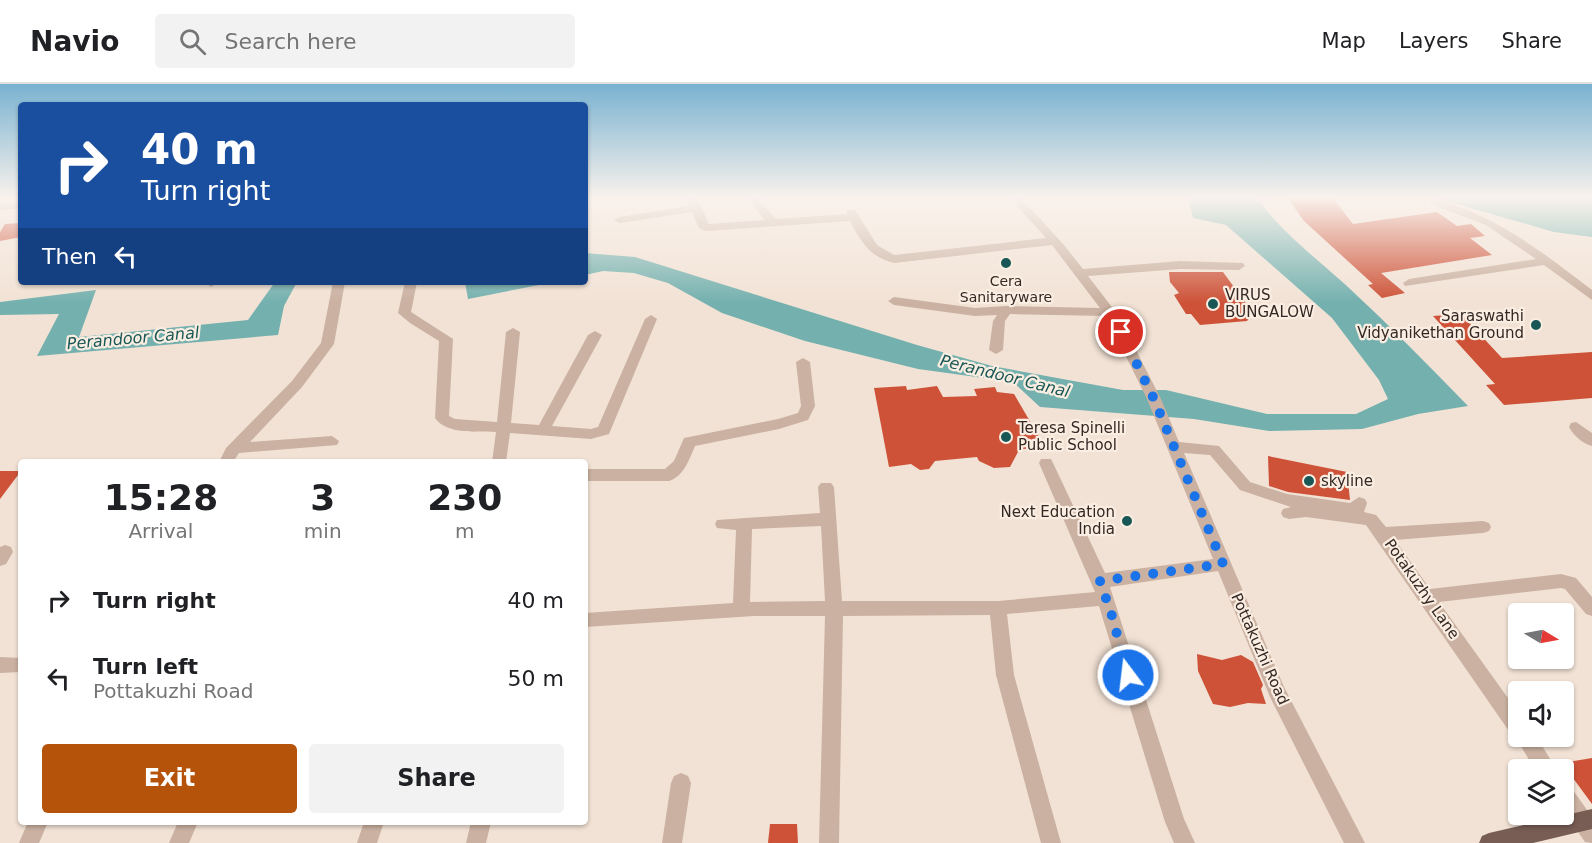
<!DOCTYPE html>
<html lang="en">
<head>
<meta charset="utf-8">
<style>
	body { margin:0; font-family:"DejaVu Sans",sans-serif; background:#f2f2f2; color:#202124; height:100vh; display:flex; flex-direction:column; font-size:22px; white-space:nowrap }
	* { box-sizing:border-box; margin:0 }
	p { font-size:20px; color:#757577 }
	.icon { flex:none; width:33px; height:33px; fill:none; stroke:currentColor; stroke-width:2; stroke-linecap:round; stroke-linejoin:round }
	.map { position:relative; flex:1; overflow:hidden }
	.drawer { position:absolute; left:18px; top:375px; width:570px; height:366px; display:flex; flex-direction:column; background:#fff; border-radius:6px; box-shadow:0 2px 4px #0004 }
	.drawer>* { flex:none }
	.guide { position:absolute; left:18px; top:18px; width:570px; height:183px; border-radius:6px; box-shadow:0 2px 4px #0004; background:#1a4fa0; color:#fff; overflow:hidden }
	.needle { width:39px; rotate:100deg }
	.fabs { position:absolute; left:1508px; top:519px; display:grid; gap:12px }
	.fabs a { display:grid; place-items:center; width:66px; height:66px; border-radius:6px; background:#fff; box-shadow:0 2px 4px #0004; font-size:30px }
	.pin { position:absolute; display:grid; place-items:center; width:51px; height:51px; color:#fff; margin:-26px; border:3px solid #fff; border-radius:50%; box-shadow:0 2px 6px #0007 }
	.me { position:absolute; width:66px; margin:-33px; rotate:345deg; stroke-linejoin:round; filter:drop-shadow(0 0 4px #0008) }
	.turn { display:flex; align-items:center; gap:21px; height:126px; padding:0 24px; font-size:27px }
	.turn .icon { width:78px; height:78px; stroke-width:2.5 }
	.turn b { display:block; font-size:42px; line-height:51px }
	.then { display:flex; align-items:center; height:57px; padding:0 24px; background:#0003; gap:12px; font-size:22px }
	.eta { display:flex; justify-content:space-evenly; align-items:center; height:102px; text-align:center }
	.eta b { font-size:36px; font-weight:800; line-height:42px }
	.cta { display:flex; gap:12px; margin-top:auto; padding:12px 24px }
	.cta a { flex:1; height:69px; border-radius:6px; background:#b45309; color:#fff; font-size:24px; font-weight:800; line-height:69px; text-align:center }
	.cta a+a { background:#f2f2f2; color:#202124 }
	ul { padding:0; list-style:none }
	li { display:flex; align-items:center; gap:18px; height:78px; padding:0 24px }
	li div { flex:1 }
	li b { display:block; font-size:22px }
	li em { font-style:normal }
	header { display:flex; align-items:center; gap:36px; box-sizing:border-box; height:84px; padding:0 30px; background:#fff; border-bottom:2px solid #e0e0e0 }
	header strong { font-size:28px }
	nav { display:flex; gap:33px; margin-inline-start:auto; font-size:21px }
	.search { width:420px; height:54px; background:#f2f2f2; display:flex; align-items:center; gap:15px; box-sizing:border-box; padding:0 21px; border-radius:6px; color:#757577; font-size:22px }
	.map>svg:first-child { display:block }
</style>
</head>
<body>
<header>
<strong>Navio</strong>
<div class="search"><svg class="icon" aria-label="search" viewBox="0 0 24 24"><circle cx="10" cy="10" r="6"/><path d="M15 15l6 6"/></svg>Search here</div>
<nav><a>Map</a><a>Layers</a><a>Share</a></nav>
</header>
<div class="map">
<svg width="1592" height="759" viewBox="0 0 1592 759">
	<rect width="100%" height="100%" fill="#f2e2d5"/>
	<g fill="#73b0ae">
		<path d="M1188,113H1257C1276,144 1321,178 1349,204C1390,242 1429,282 1468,322L1418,330L1362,345L1269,347L1194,335L1040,323L1013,298L918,285L805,257L722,229L668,199L634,189L603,187L585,191V169L635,173L917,261L992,282L1123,306H1166L1267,330H1356L1388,315L1379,296L1332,234L1226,141L1193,134Z"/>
		<polygon points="1433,113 1592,113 1592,153 1554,148"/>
		<polygon points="275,198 297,198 284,222 278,251 37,272 59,230 0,231 0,218 96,206 79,253 248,236"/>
		<polygon points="465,198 554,198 468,215"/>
	</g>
	<g fill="#cd5238">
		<polygon points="1287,113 1332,113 1353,140 1437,128 1457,142 1471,140 1485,152 1470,154 1492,171 1381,189 1405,209 1382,214 1368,201 1373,200 1304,137"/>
		<polygon points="21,139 21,153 0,157 0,148 5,140"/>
		<polygon points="1169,188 1223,188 1253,229 1247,237 1200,241 1191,230 1186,230 1174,211 1179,209 1170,198"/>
		<polygon points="1461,230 1502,274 1592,268 1592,314 1504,321 1486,301 1495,300 1433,232"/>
		<polygon points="906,302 907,306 937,302 943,313 977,312 974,305 995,303 997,308 1014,310 1044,361 1019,366 1010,383 994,384 979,377 977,373 935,377 929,385 920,386 911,380 889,383 874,304"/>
		<polygon points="1268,372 1347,388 1350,416 1288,408 1269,402"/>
		<polygon points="0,387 21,387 0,415"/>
		<polygon points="1197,570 1222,576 1241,571 1253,578 1263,601 1261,605 1266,620 1248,619 1230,623 1213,620 1198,587"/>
		<polygon points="1592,674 1592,720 1562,679"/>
		<polygon points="770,740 797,740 798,759 768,759"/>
	</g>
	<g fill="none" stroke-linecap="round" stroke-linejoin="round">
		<g fill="#cab1a1" fill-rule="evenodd">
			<path d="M686,113H697L709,140L765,136L746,113H757L776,135L847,130V126H855L877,161L894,171L1046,154L1009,113H1020L1064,161L1083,185L1180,177L1243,179L1245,182L1239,186L1180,185L1088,192L1118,231L1161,315L1179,358L1219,362L1250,398L1287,410L1350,419L1359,413L1365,415L1367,419L1364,428L1376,431L1386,443L1483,437L1489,439L1491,443L1489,447L1483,449L1395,456L1430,505L1561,490L1576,494L1592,513V532L1586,530L1565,505L1561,504L1439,518L1518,628V652H1536L1557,686H1535L1515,652L1511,650L1366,441L1306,433L1289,435L1283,433L1281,429L1283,425L1291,423L1240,406L1210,371L1184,369L1284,603L1365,759H1344L1270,613L1218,487L1110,503L1184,735L1195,759H1174L1165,738L1099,522L1007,530L1014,591L1061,759H1041L996,591L990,531L843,532L839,759H819L825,532H754L585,543V529L733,519L736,446L717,444L715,440L717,436L820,429L818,403L821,399H831L834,403L842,517H998L1095,508L1039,379L1041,375H1051L1053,379L1105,489L1213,475L1147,315L1106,232L1010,230L1005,237L1003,266L996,270L989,266L993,237L997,231L975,232L894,221L888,217L894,213L975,224L1006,222L1100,224L1052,161L894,179C870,173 861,158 850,137L705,147L699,144L692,128L620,139L614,136L620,133L689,122ZM821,442L825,517L750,518L752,445Z"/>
			<path d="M1434,115C1496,131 1542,168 1592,206V216L1544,181L1405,202L1403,199L1409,195L1536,175L1486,141L1430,120V116Z"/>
			<polygon points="21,118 21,124 0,126 0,120"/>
			<polygon points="205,198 217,198 217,199 211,203"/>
			<polygon points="333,198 345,198 334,260 302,303 250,358 332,352 339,357 337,361 239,369 233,378 219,378 226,364 292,297 321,259"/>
			<path d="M405,198H417L411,228L453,255L449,332L455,335L497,338L506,248L513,244L520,248L511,339L539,341L588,251L595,247L602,251L552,342L591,345L598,343L645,235L651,231L657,235L609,350L591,355L510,349L506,378H492L496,348C477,347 447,351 435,334L439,257L410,239L398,229Z"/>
			<path d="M803,274L810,278L815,322L808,336L779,345L695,362C689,376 684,392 669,397H585V385H665L674,377L684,354L778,335L798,329L801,322L796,278Z"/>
			<path d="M1576,338L1592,349V362C1583,360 1573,351 1569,343L1571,339Z"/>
			<polygon points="5,461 11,463 13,468 6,480 0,482 0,463"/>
			<polygon points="0,573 21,574 21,588 0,589"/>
			<polygon points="681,689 688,692 691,699 682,759 662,759 671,699 674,692"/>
			<polygon points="1563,699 1570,702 1592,733 1592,759 1585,758 1563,726"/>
			<polygon points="28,738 48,738 39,759 19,759"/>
			<polygon points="178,738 198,738 189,759 169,759"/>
			<polygon points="364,738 384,738 377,759 357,759"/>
			<polygon points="471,738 491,738 486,759 466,759"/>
		</g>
		<polygon fill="#775d54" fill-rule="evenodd" points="1592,725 1592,745 1533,759 1479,759 1482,752 1489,749"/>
	</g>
	<linearGradient id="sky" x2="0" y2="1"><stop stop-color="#79b2d1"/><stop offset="0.52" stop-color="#f9f2ec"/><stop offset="1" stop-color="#f9f2ec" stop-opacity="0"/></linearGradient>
	<rect width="1592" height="219" fill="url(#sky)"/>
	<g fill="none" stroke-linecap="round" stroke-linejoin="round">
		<polyline stroke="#1a73e8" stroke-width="10" stroke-dasharray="0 18" points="1121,248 1154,315 1223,480 1100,497 1112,532 1128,591"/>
	</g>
	<g fill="#185756" stroke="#faede1" stroke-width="2">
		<circle cx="1006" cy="179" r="6"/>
		<circle cx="1213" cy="220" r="6"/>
		<circle cx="1536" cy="241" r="6"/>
		<circle cx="1006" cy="353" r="6"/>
		<circle cx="1309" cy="397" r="6"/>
		<circle cx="1127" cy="437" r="6"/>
	</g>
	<g text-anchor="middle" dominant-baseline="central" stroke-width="4.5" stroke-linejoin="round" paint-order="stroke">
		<g font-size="14" fill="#342824" stroke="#faede1">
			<text x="1006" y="197">Cera<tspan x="1006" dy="16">Sanitaryware</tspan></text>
		</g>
		<g font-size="15" fill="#342824" stroke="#faede1" text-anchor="start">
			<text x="1225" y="211">VIRUS<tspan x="1225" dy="17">BUNGALOW</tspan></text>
			<text x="1524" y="232" text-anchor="end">Saraswathi<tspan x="1524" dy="17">Vidyanikethan Ground</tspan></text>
			<text x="1018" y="344">Teresa Spinelli<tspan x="1018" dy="17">Public School</tspan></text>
			<text x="1321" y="397">skyline</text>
			<text x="1115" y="428" text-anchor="end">Next Education<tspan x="1115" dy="17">India</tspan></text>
		</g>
		<g font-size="15" fill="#342824" stroke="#faede1">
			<text transform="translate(1422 505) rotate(55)">Potakuzhy Lane</text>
			<text transform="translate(1260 565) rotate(66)">Pottakuzhi Road</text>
		</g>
		<g font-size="16" font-style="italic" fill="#185756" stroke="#faede1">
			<text transform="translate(133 254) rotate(-5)">Perandoor Canal</text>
			<text transform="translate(1005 292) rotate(14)">Perandoor Canal</text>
		</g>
	</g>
</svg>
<div class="fabs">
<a><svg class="needle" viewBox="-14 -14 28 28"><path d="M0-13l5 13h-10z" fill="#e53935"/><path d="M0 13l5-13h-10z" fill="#757577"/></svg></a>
<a><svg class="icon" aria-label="sound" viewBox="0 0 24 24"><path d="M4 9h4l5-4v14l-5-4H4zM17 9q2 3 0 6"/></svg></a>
<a><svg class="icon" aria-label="layers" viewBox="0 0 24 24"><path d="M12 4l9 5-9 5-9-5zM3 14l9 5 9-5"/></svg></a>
</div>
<div class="pin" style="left:1121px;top:248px;background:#d93025"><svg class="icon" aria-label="arrive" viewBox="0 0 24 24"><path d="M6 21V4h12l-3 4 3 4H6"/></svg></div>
<svg class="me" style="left:1128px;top:591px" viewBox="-20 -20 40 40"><circle r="17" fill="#1a73e8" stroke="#fff" stroke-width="3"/><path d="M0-11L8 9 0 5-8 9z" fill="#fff"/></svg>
<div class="guide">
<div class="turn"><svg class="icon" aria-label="right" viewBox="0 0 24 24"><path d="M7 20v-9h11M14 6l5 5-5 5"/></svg><div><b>40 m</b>Turn right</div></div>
<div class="then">Then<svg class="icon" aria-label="left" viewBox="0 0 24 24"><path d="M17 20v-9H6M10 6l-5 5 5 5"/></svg></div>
</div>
<section class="drawer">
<div class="eta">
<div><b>15:28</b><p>Arrival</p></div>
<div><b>3</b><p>min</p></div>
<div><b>230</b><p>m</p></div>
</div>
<ul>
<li><svg class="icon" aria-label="right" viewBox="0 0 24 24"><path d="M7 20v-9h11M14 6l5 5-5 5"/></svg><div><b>Turn right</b></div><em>40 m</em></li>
<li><svg class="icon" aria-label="left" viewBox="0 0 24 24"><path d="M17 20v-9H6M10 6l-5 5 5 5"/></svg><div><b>Turn left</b><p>Pottakuzhi Road</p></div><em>50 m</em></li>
</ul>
<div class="cta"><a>Exit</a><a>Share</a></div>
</section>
</div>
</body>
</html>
